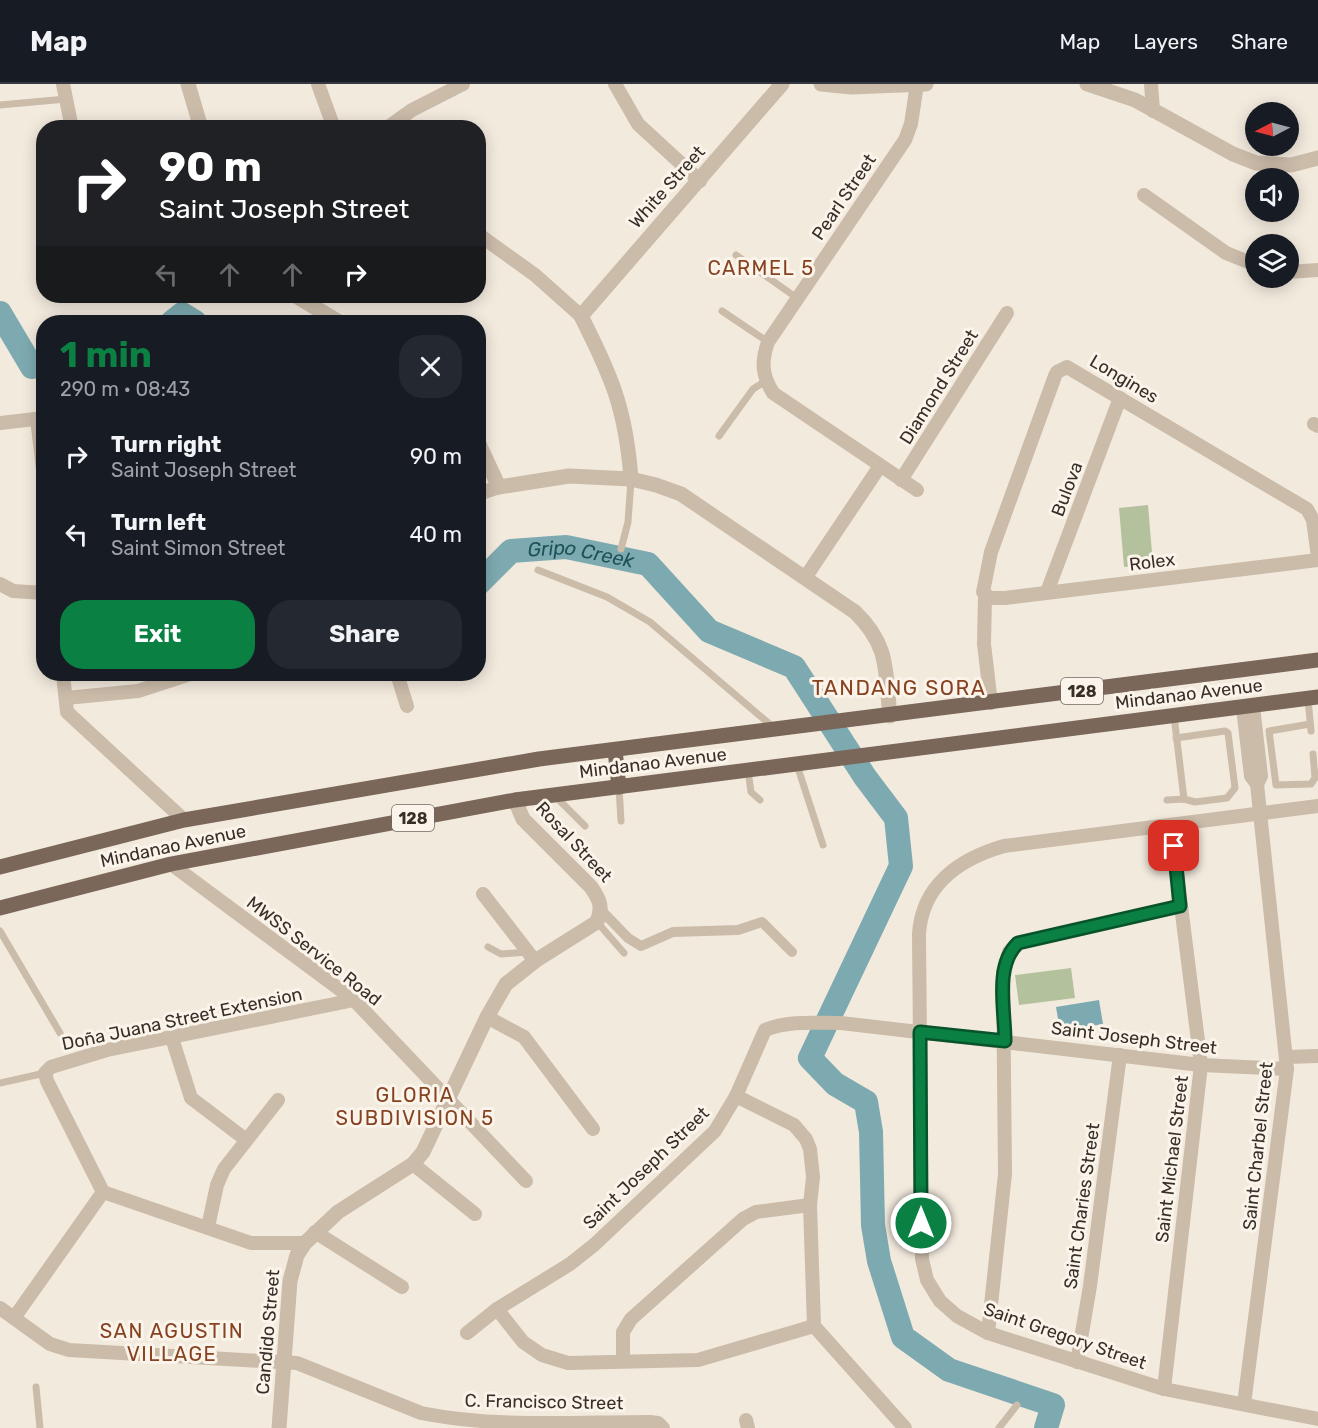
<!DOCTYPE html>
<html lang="en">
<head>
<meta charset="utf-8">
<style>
	body { margin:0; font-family:Rubik,sans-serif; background:#242831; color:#f1f3f6; height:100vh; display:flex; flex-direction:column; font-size:22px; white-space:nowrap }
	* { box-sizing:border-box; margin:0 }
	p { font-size:20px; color:#9ea1a6 }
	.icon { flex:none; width:33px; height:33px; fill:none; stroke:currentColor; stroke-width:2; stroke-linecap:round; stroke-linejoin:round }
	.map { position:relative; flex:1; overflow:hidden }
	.details { position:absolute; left:36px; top:231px; width:450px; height:366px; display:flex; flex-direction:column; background:#171b24; border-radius:24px; box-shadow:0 3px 15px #0003 }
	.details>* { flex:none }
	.top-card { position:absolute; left:36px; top:36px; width:450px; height:183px; border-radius:24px; box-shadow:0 3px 15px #0003; background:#202124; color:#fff; overflow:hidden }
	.needle { width:39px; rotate:264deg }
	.controls { position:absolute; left:1245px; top:18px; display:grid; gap:12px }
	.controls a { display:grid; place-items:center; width:54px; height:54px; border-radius:50%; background:#171b24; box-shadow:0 3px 15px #0003; font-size:30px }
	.pin { position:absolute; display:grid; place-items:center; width:51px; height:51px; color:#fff; margin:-26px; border-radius:12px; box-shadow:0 3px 9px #0006 }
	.me { position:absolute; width:66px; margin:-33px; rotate:0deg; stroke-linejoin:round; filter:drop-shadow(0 0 4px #0008) }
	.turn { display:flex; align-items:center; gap:21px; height:126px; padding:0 24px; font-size:27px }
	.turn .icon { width:78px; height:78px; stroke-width:2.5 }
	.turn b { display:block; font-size:42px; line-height:51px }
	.lanes { display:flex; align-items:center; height:57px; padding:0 24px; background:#0003; justify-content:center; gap:30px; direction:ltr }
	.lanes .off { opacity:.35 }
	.round { display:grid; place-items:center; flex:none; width:63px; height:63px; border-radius:24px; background:#242831 }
	.overview { display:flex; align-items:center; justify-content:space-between; height:102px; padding:0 24px }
	h1 { font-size:36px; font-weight:700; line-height:45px; color:#0b8043 }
	.button { display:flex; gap:12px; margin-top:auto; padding:12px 24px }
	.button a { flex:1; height:69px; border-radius:24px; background:#0b8043; color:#fff; font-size:24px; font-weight:700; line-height:69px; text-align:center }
	.button a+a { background:#242831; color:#f1f3f6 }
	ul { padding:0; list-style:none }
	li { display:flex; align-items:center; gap:18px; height:78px; padding:0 24px }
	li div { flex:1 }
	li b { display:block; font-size:22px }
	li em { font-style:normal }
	header { display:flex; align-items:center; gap:36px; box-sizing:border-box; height:84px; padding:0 30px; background:#171b24; border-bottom:2px solid #363941 }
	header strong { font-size:28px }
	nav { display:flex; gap:33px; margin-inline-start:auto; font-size:21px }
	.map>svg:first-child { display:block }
</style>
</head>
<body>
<header>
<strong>Map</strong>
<nav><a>Map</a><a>Layers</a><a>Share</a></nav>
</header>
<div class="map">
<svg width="1318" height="1344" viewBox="0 0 1318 1344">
	<rect width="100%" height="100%" fill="#f3eade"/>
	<g fill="#b3c29d">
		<polygon points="1148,421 1153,480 1124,483 1119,424"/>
		<polygon points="1071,884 1075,914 1019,921 1015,891"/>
	</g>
	<polygon fill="#7daab0" points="1099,916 1103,940 1060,947 1056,923"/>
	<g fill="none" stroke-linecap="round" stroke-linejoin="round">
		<g stroke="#7daab0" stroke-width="24">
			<polyline points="0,229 32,283 44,281"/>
			<polyline points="172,238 182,230 195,238"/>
			<path id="s1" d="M478,500L511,467L566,463L648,480L709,547L794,583L865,693L896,734L901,782L810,974L835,1000L866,1018L871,1048L873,1141L879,1177L903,1253L949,1286L1053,1321L1046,1344"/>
		</g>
		<g stroke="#cbbba9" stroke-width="7">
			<polyline points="0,21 66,15"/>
			<polyline points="736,171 797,214"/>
			<polyline points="722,227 768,258"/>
			<polyline points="719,352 753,305 766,297"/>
			<polyline points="621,465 628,438 631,396"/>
			<polyline points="538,486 607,513 650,538 773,643"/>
			<polyline points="1308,615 1311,647"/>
			<polyline points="1174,632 1184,715"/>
			<polyline points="1310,640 1269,647 1276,701 1311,700 1315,694 1313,670"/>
			<polyline points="797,681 823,761"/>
			<polyline points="748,687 751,708 760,716"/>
			<polyline points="619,703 621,737"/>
			<polyline points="555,712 585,742"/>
			<polyline points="1167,716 1184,715 1195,718 1227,714 1235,704 1228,649 1225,647 1176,654"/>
			<polyline points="597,838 624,869"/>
			<polyline points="0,847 60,949"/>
			<polyline points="488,863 501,870 528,868"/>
			<polyline points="0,999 45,989"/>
			<polyline points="36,1303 40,1344"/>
			<polyline points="999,1344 1017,1321"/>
		</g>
		<polyline stroke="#cbbba9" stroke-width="10" points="602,827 628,854 641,862 673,848 738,846 762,838 792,868"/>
		<g stroke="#cbbba9" stroke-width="14">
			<polyline points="63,0 72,44"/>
			<polyline points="318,0 334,44"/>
			<polyline points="615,0 638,40 700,97"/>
			<polyline points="1151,0 1153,27"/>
			<polyline points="387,44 412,26 463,0"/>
			<polyline points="1144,111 1226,169 1256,181"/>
			<polyline points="478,150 535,191 581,232"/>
			<polyline points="1288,188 1318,186"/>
			<polyline points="37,335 44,394"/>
			<polyline points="0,339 44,334"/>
			<polyline points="1314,340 1318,342"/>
			<polyline points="901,396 1007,229"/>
			<path d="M917,406L773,309C762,291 761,278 768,258L905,56L911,40L917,0"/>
			<polyline points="478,410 499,403"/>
			<polyline points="1318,473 1313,436 1307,425 1067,283 1057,288 1055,292 991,468 983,508 990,514 1005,514 1318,476"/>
			<polyline points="805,494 880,382"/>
			<polyline points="0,500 13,507 44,509"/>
			<polyline points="1047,508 1120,314"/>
			<polyline points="985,513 984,560 991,619"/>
			<polyline points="63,590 67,628 184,736"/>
			<polyline points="397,590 407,622"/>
			<polyline points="66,614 138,607 190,590"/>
			<polyline points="1243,624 1251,692 1257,700"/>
			<path d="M1318,722L1004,762C959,775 922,801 919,850L922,1175L927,1196L940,1217L957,1232L988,1249L1164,1305L1318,1335"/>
			<polyline points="171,780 354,916 526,1097"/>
			<polyline points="483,810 535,877"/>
			<polyline points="487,933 524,953 593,1045"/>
			<polyline points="172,954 191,1014 245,1055"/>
			<polyline points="1286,973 1318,972"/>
			<polyline points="736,1012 794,1041 806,1055 810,1065 813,1093 810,1121 814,1242 905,1344"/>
			<polyline points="413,1080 475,1130"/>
			<polyline points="103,1108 47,997 45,989 51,983 107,966 354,916"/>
			<polyline points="103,1108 251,1159 305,1159"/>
			<polyline points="208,1143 217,1101 224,1085 278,1016"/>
			<polyline points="315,1148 402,1203"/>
			<path d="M0,1224L50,1260L69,1266L297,1279L421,1329C496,1344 574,1338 650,1338L658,1339L663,1344"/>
			<polyline points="497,1225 523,1258 542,1271 568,1279 698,1276 814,1242"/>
			<polyline points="14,1234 103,1108"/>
			<path d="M467,1249L497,1225L570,1180L594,1161L715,1047L736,1012L765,946C788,936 817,939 841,939L1201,981L1287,985"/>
			<polyline points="988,1249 1005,1090 1003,888 1009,868 1018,859 1181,822"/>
			<polyline points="623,1277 623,1248 631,1235 743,1135 756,1128 810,1121"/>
			<polyline points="1077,1278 1090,1202 1120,971"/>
			<polyline points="1164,1305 1201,981 1171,742"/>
			<polyline points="1244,1320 1287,985 1257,700 1261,692 1253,622"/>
			<polyline points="746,1336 748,1344"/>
		</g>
		<g stroke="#cbbba9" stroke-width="15">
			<polyline points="188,0 201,44"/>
			<polyline points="821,0 851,3 926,0"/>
			<polyline points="1087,0 1135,16 1233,70 1256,79 1291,81 1318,74"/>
			<polyline points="296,212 339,238"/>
			<path d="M478,358L499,403L569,392L631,395L656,401L681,410L855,528C890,562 885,587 890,632"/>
			<path d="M631,395C626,326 612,293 581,232L782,0"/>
			<path d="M279,1344L290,1197L297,1171L305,1159L338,1128L413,1080L423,1068L487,933L506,900L535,877L597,838C603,823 600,816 591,803L523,735L515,716"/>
		</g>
		<g stroke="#7a675a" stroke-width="15">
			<polyline points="615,666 619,703"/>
			<polyline points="0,783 184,736 539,675 1318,576"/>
			<polyline points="0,824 171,780 515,716 1318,613"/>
		</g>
	</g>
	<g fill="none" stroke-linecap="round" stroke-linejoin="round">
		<defs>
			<path id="route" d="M921,1139L920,948L1005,957C1005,925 994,882 1018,859L1180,822L1174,762"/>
		</defs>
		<use href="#route" stroke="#07532c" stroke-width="15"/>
		<use href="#route" stroke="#0b8043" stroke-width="10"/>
	</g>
	<g text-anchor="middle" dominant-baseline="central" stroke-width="6" stroke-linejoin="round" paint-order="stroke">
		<g fill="#faf4ea" stroke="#726a63" stroke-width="1.5">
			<rect x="1061" y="594" width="42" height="26" rx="4.5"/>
			<rect x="392" y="721" width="42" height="26" rx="4.5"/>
		</g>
		<g font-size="16" font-weight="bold" fill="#382f29">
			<text x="1082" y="607">128</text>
			<text x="413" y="734">128</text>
		</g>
		<g font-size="18" fill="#382f29" stroke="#faf4ea">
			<text transform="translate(667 103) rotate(-48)">White Street</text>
			<text transform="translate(844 113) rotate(-56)">Pearl Street</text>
			<text transform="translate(1124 295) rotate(31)">Longines</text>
			<text transform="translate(939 303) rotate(-58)">Diamond Street</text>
			<text transform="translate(1067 405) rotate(-69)">Bulova</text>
			<text transform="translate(1152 478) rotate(-7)">Rolex</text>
			<text transform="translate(1189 610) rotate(-7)">Mindanao Avenue</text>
			<text transform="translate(653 679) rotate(-7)">Mindanao Avenue</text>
			<text transform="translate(574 758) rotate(47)">Rosal Street</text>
			<text transform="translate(173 762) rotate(-12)">Mindanao Avenue</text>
			<text transform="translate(314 867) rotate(38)">MWSS Service Road</text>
			<text transform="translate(182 935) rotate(-12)">Doña Juana Street Extension</text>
			<text transform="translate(1134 954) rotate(7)">Saint Joseph Street</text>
			<text transform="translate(1258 1062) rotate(-84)">Saint Charbel Street</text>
			<text transform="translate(1172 1075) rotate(-83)">Saint Michael Street</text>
			<text transform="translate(646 1084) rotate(-44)">Saint Joseph Street</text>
			<text transform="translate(1082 1122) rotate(-82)">Saint Charies Street</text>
			<text transform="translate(268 1248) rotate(-85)">Candido Street</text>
			<text transform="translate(1065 1252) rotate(19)">Saint Gregory Street</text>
			<text transform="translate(544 1318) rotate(1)">C. Francisco Street</text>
		</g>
		<g font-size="20" letter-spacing="1.5" fill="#874222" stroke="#faf4ea">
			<text x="761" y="184">CARMEL 5</text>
			<text x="415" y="1011">GLORIA<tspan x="415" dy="23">SUBDIVISION 5</tspan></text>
			<text x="172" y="1247">SAN AGUSTIN<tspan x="172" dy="23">VILLAGE</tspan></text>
		</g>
		<g font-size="20" font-style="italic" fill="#1e525a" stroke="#faf4ea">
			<text stroke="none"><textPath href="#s1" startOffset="117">Gripo Creek</textPath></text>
		</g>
		<g font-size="21" letter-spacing="1.5" fill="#874222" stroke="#faf4ea">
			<text x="899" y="603">TANDANG SORA</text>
		</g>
	</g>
</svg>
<div class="controls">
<a><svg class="needle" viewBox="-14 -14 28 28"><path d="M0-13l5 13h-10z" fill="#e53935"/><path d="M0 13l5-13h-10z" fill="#9ea1a6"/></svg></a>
<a><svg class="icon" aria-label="sound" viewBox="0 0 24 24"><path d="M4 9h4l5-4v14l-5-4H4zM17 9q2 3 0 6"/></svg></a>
<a><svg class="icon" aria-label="layers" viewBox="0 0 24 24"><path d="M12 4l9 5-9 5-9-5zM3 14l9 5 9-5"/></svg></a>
</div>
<div class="pin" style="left:1174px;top:762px;background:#d93025"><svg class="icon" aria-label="arrive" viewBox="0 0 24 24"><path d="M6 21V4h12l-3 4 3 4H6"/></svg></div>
<svg class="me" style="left:921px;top:1139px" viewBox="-20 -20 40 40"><circle r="17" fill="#0b8043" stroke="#fff" stroke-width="3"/><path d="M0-11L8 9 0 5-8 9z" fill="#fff"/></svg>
<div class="top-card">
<div class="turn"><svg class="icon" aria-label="right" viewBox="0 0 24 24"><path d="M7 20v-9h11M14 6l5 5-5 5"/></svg><div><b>90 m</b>Saint Joseph Street</div></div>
<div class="lanes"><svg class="icon off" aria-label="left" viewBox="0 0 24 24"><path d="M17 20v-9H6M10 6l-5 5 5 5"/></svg><svg class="icon off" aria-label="ahead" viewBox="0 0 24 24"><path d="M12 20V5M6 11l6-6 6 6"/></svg><svg class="icon off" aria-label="ahead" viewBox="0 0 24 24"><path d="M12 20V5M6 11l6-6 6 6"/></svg><svg class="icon" aria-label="right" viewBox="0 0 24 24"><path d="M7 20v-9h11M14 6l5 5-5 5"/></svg></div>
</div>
<section class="details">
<div class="overview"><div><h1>1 min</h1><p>290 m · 08:43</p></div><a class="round"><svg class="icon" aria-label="close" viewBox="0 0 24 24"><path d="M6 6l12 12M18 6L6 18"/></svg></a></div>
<ul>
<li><svg class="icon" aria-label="right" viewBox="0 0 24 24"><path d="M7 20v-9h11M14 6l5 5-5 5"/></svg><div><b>Turn right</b><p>Saint Joseph Street</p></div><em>90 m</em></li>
<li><svg class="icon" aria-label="left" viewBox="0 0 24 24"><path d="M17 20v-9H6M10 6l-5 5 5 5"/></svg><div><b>Turn left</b><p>Saint Simon Street</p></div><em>40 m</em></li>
</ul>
<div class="button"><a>Exit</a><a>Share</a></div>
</section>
</div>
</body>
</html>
